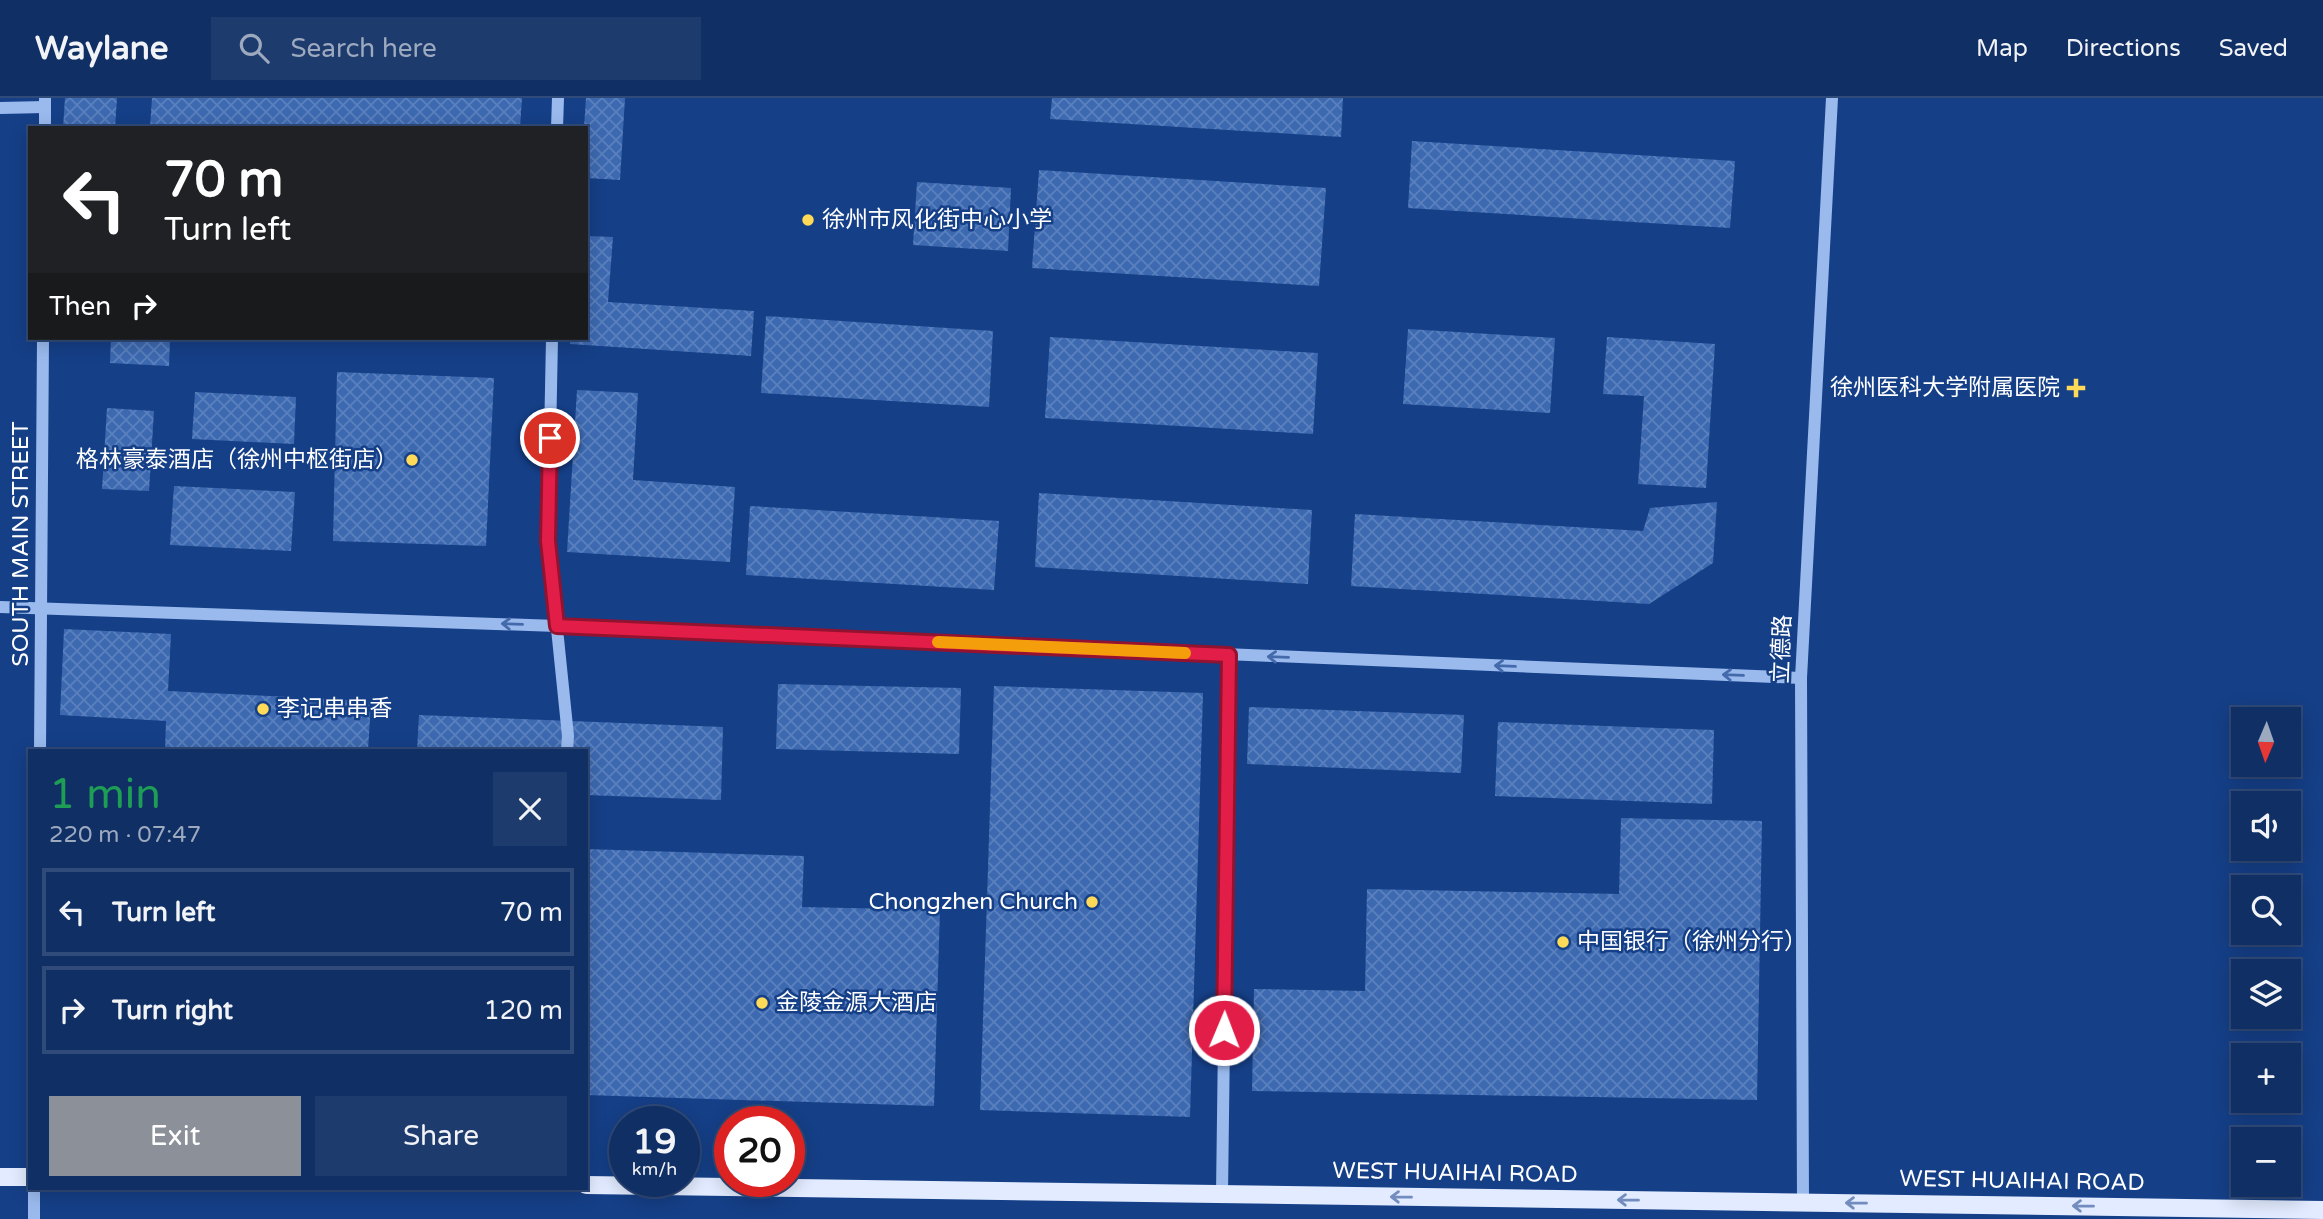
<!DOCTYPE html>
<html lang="en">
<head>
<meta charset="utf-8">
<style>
	body { margin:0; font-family:"Varela Round","Noto Sans SC",sans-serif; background:#1e3b6e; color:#f1f3f6; height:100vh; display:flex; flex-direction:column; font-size:26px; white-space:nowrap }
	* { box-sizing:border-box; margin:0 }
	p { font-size:23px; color:#9ca9bf }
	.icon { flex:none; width:38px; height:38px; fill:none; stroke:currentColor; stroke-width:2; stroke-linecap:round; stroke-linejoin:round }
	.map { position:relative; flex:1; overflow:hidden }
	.details { position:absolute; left:28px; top:651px; width:560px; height:441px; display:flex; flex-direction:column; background:#102f65; border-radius:0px; box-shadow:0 4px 18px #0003,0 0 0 2px #304a79 }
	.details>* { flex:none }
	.banner { position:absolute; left:28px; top:28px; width:560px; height:214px; border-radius:0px; box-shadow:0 4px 18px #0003,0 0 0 2px #304a79; background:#202124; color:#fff; overflow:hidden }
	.needle { width:46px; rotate:182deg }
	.buttons { position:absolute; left:2231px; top:609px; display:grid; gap:14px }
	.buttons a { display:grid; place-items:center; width:70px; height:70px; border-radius:0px; background:#102f65; box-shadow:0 4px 18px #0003,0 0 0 2px #304a79; font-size:35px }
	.speed { position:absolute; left:609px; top:1008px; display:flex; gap:14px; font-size:35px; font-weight:700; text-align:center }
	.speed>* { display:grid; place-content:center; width:91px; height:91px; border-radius:50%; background:#102f65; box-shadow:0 4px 18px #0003,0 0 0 2px #304a79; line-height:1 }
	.speed small { font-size:18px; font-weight:400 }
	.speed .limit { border:10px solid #d22; background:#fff; color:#111 }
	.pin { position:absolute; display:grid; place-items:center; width:60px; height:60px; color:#fff; margin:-30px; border:4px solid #fff; border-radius:50%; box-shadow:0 2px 7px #0007 }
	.me { position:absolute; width:77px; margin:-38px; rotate:1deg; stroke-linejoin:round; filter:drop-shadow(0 0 5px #0008) }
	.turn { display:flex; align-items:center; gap:24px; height:147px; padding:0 21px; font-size:32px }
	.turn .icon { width:91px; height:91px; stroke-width:2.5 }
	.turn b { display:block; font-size:49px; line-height:60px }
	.then { display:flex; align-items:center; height:66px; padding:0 21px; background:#0003; gap:14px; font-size:26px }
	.round { display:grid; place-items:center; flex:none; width:74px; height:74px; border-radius:0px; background:#1e3b6e }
	.head { display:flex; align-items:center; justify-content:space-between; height:119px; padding:0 21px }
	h1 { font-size:42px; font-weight:600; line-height:52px; color:#1e9e55 }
	.primary-button { display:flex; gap:14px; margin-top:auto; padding:14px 21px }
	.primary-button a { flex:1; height:80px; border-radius:0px; background:#8c9099; color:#fff; font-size:28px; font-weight:600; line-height:80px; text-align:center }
	.primary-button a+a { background:#1e3b6e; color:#f1f3f6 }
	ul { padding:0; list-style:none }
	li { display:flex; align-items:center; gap:21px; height:88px; margin:0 14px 10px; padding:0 7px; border:4px solid #304a79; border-radius:0px }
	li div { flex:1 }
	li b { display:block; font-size:26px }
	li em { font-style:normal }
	header { display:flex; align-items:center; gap:42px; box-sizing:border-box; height:98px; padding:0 35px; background:#102f65; border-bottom:2px solid #304a79 }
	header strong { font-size:33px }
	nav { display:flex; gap:38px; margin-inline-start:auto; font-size:24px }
	.search { width:490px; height:63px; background:#1e3b6e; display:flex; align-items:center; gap:18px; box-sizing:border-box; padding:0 24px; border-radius:0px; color:#9ca9bf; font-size:26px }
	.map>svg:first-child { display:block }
</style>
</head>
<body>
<header>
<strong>Waylane</strong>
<div class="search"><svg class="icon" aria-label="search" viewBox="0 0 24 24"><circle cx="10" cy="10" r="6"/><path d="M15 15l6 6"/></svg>Search here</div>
<nav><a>Map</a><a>Directions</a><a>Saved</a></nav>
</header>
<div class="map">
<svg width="2323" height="1121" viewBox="0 0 2323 1121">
	<defs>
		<pattern id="building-cross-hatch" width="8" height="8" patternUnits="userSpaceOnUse" patternTransform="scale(1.75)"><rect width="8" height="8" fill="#3d69b1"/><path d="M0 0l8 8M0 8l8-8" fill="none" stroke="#5a80bd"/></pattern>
	</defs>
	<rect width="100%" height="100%" fill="#153f87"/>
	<g fill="url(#building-cross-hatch)">
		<polygon points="65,0 117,0 115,30 63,30"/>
		<polygon points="152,0 522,0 520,30 150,30"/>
		<polygon points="586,0 625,0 620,82 586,80 586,30 584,30"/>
		<polygon points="1052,0 1343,0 1341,39 1050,21"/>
		<polygon points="1412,43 1735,63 1730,130 1408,110"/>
		<polygon points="1039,72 1326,90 1319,188 1032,170"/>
		<polygon points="917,84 1011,90 1008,153 913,147"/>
		<polygon points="586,138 613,139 608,204 754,213 751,258 570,246 570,240 586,240"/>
		<polygon points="766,218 993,233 989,309 761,295"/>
		<polygon points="1408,231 1555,240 1550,315 1403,306"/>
		<polygon points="1050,239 1318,255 1313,336 1045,320"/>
		<polygon points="1607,239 1715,246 1706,390 1638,386 1644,298 1603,296"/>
		<polygon points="111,240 170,240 169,268 110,265"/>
		<polygon points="337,274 494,280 486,448 333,443"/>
		<polygon points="577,292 638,295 633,382 735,389 730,464 567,454"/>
		<polygon points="195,294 296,299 294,346 192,341"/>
		<polygon points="107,310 154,313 149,393 102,391"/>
		<polygon points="174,388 295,394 291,453 170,447"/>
		<polygon points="1039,395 1312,412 1308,486 1035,469"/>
		<polygon points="1717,404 1713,465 1649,506 1351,488 1355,416 1643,433 1650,410"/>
		<polygon points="750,408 999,423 994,492 746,477"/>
		<polygon points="64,531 171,536 168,593 371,603 368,653 165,653 166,623 60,617"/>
		<polygon points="778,586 961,590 959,656 776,651"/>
		<polygon points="994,588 1203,595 1190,1019 980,1012"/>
		<polygon points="1249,609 1464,617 1461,675 1247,666"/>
		<polygon points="419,617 723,629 721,702 586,697 586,653 417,653"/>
		<polygon points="1498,624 1714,632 1712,706 1495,698"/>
		<polygon points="1621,720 1762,723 1757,1002 1252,993 1254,891 1365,893 1367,791 1619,796"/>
		<polygon points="586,751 804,758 802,809 940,812 934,1008 586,997"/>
	</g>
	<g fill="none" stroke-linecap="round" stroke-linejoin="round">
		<g stroke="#9abaee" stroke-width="12">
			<polyline points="0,10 45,9"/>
			<polyline points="45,30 45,0"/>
			<polyline points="557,30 558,0"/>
			<polyline points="552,240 548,443 568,638 567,653"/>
			<polyline points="0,509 557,528 1801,580"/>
			<polyline points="40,653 43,240"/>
			<polyline points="1222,1096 1229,557"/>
			<polyline points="1803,1104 1801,580 1832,0"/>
			<polyline points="34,1121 34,1090"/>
		</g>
		<g stroke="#e2ebff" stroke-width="18">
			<polyline points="0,1079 30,1079"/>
			<polyline points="586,1087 2323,1112"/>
		</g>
	</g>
	<defs><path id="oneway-shaft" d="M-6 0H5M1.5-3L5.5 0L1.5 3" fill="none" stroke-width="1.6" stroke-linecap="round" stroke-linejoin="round" transform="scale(1.75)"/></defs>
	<g stroke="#446aab">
		<use href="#oneway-shaft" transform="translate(512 526) rotate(-178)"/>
		<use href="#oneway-shaft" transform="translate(1278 559) rotate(-178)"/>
		<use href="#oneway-shaft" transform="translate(1505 568) rotate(-178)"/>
		<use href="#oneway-shaft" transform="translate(1733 577) rotate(-178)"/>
	</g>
	<g stroke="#718cbd">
		<use href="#oneway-shaft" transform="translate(1401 1099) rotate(-179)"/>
		<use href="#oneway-shaft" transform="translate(1628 1102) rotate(-179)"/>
		<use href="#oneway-shaft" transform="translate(1856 1105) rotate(-179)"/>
		<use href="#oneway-shaft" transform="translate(2083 1108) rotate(-179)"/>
	</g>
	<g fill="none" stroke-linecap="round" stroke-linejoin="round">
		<defs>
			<polyline id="route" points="550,340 548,443 557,528 1229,557 1224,932"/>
		</defs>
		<use href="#route" stroke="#92132f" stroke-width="18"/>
		<use href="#route" stroke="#e11d48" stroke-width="12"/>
		<polyline stroke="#f59e0b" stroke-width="12" points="938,544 1185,555"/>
	</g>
	<g fill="#ffda58" stroke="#153f87" stroke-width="2.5">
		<circle cx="808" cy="122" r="7"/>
		<path d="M2072.5 279.5h7v7h7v7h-7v7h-7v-7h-7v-7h7z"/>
		<circle cx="412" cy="362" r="7"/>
		<circle cx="263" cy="611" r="7"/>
		<circle cx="1092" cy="804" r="7"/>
		<circle cx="1563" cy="844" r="7"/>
		<circle cx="762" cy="905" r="7"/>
	</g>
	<g text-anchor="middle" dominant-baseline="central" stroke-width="5" stroke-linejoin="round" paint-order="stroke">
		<g font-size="23" fill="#fff" stroke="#153f87" text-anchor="start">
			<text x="822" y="122">徐州市风化街中心小学</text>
			<text x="2060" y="290" text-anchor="end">徐州医科大学附属医院</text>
			<text x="398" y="362" text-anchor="end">格林豪泰酒店（徐州中枢街店）</text>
			<text x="277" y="611">李记串串香</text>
			<text x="1078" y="804" text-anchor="end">Chongzhen Church</text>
			<text x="1577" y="844">中国银行（徐州分行）</text>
			<text x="776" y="905">金陵金源大酒店</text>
		</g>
		<g font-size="23" fill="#fff" stroke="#153f87">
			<text transform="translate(21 446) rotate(-90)">SOUTH MAIN STREET</text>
			<text transform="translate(1782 551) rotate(-88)">立德路</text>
			<text transform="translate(1455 1075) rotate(1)">WEST HUAIHAI ROAD</text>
			<text transform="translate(2022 1083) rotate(1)">WEST HUAIHAI ROAD</text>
		</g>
	</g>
</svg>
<div class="buttons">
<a><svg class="needle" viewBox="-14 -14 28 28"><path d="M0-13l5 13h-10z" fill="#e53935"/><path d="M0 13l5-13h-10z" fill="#9ca9bf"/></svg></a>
<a><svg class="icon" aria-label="sound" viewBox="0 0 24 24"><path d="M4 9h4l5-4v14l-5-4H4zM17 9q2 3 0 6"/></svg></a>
<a><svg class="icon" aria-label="search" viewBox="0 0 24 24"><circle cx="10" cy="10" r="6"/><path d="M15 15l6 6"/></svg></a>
<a><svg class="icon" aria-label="layers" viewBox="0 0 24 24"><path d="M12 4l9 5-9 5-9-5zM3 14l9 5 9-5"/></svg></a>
<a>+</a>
<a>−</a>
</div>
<div class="speed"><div>19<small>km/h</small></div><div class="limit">20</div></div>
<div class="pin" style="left:550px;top:340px;background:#d93025"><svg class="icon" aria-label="arrive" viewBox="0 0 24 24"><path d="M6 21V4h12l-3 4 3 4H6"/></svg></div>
<svg class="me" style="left:1224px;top:932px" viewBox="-20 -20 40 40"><circle r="17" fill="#e11d48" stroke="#fff" stroke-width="3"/><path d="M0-11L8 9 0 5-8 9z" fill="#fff"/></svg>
<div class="banner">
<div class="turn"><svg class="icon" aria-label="left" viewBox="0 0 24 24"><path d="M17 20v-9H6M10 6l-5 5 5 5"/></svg><div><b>70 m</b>Turn left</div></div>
<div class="then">Then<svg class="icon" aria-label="right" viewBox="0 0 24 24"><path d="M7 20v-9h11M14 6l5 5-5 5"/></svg></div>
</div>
<section class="details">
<div class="head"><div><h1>1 min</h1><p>220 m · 07:47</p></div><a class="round"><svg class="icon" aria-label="close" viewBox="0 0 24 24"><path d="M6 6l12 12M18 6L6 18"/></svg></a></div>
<ul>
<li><svg class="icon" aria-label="left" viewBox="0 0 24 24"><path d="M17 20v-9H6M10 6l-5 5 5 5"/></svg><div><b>Turn left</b></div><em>70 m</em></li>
<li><svg class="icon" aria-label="right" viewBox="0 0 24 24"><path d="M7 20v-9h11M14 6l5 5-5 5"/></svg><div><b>Turn right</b></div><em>120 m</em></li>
</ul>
<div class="primary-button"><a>Exit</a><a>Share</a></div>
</section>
</div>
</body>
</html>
